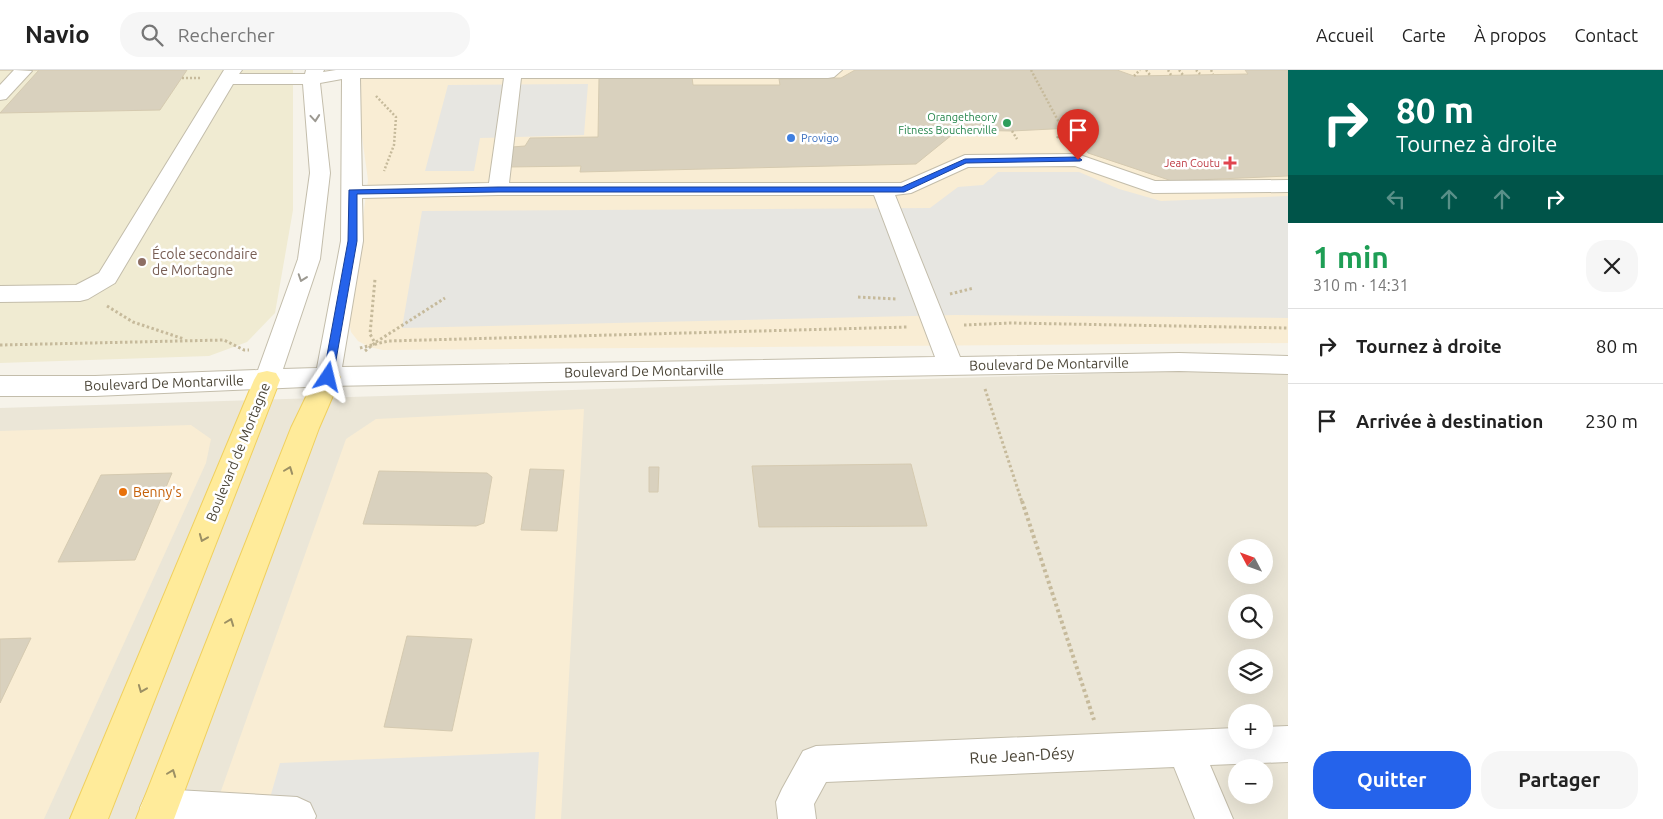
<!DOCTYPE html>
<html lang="fr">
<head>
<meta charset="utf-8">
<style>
	body { margin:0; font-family:Ubuntu,sans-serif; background:#f6f6f6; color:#222; height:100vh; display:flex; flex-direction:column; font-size:19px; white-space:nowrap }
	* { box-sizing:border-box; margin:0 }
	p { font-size:16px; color:#767676 }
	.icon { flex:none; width:28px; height:28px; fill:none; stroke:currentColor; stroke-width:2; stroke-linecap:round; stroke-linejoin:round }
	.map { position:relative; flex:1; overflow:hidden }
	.panel { display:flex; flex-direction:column; background:#fff; width:375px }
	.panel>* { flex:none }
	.guide { background:#00695c; color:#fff; overflow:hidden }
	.needle { width:32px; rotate:311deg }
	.tools { position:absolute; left:1228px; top:469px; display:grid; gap:10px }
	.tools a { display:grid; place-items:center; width:45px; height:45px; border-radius:50%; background:#fff; box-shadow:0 5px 20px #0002; font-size:25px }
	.pin { position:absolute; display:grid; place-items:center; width:42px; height:42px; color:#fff; margin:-51px -21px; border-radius:50% 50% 50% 0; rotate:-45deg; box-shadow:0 0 5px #0007 }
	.pin .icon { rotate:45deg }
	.me { position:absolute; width:55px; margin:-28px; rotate:10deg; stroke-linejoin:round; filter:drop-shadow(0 0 4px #0008) }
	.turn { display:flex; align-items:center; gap:18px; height:105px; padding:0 25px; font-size:22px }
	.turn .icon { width:65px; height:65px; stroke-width:2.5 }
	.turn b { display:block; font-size:35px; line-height:42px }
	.lanes { display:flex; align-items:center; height:48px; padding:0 25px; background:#0003; justify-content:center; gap:25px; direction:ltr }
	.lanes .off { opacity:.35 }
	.round { display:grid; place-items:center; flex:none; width:52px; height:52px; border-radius:20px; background:#f6f6f6 }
	.head { display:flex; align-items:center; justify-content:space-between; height:85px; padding:0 25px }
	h1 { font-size:30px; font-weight:700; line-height:38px; color:#1e9e55 }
	.action { display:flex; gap:10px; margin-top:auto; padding:10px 25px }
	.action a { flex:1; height:58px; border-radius:20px; background:#2563eb; color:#fff; font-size:20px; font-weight:700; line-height:58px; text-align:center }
	.action a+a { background:#f6f6f6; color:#222 }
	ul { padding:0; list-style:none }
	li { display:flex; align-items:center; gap:15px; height:75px; padding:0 25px; border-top:1px solid #e0e0e0 }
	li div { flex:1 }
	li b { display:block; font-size:19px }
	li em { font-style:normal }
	header { display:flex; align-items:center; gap:30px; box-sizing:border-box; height:70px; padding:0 25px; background:#fff; border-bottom:1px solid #e0e0e0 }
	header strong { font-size:24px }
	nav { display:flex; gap:28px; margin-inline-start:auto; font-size:18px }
	.search { width:350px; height:45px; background:#f6f6f6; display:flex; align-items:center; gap:12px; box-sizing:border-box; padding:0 18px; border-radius:20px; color:#767676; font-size:19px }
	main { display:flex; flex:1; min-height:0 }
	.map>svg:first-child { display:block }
</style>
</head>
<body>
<header>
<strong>Navio</strong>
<div class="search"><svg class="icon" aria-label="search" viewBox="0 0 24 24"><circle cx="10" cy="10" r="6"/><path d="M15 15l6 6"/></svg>Rechercher</div>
<nav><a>Accueil</a><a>Carte</a><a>À propos</a><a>Contact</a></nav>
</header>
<main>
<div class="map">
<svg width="1288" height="749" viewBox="0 0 1288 749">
	<rect width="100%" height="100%" fill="#f6f3ea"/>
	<path fill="#ebe6d7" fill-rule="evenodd" d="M1181,301L1288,304V749H0V338ZM1236,478H1264V505H1236ZM1236,532H1264V560H1236ZM1236,588H1264V615H1236ZM1236,642H1264V670H1236ZM1236,698H1264V725H1236Z"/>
	<g fill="#f9edd4">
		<polygon points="359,0 1288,0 1288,273 383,280 369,277 358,271 351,262 349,252 368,110 357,31"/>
		<polygon points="584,339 561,749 211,749 346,369 376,349"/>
		<polygon points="191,355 211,369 206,393 44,749 0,749 0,361"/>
	</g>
	<polygon fill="#f0ebd2" points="0,0 293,0 293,140 275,243 247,272 209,286 0,293"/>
	<g fill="#e7e6e1">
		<polygon points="588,14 584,65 480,68 474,101 425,101 448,15"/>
		<polygon points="998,102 1079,102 1119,119 1161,131 1288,126 1288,248 955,245 402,258 422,141 930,138 958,117 983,115"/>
		<polygon points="539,682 535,749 264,749 280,693"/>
	</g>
	<g fill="#d9d1be" stroke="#d5cab0">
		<polygon points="0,0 187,0 160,40 0,43 39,0"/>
		<polygon points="855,0 1117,0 1134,6 1248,4 1245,0 1288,0 1288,106 1172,111 1088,83 1079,70 1085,66 1072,58 1012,61 958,60 916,94 580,102 581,96 508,97 512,77 525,76 530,68 598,67 599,8 692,7 693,15 780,15 779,9 841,8"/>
		<polygon points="911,394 927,456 759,457 752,396"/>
		<polygon points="649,397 659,397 658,422 649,422"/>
		<polygon points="530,399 564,400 557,461 521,460"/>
		<polygon points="379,401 487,403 492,407 484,453 476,456 363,454"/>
		<polygon points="172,403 135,490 58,492 101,405"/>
		<polygon points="407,566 472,569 452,661 384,657"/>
		<polygon points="31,568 0,633 0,569"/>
	</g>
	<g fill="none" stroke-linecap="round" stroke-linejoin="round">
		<defs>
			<g id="minor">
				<polygon points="14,0 32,1 6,29 0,30 0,15"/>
				<path d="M224,0H242L239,4H305L306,0H324L323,2L336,0H842L834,7L828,8H521L509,113H901L965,85L1077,84L1155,111L1288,110V122L1153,123L1075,96L968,97L911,123L895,125L960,287L1179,283L1288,286V304L1179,301L328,316L95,326H0V306H95L258,300L298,189L310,103L303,14H233L115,213L88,229L80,231L0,232V216L76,215L99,203ZM360,8H504L489,113L362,116ZM342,9L341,171L317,298L283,299L320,189L330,103L320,13ZM498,125H874L935,287L342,297L363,171L362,128Z"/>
				<polygon points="1288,656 1288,692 1210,695 1233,749 1195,749 1174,697 826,712 814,734 816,749 778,749 776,732 782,719 803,681 816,676 1236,658 1236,670 1264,670 1264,657"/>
				<polygon points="159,719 297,727 310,733 316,746 315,749 145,749 140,738 146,725"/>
			</g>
			<g id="major">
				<polygon points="328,298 337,300 341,307 319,358 174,749 136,749 291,358 319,300"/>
				<polygon points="267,301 276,303 280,310 108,749 70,749 254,310 258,303"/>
			</g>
		</defs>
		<use href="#minor" stroke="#c3bdab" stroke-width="2"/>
		<use href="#major" stroke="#f0d05e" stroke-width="2"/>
		<g stroke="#c6ba9b" stroke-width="2.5" stroke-dasharray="2 2" stroke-linecap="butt">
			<polyline points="1031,0 1063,60 1057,68"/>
			<polyline points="1146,0 1150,5"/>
			<polyline points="1168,0 1171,5"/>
			<polyline points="1179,0 1183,5"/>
			<polyline points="1196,0 1200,4"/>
			<polyline points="1211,0 1213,4"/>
			<polyline points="1134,6 1140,0"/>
			<polyline points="182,8 201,8"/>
			<polyline points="376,26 396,47 394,75 384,101"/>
			<polyline points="1012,61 1017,69"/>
		</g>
		<g stroke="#c6ba9b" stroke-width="3" stroke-dasharray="2.5 2.5" stroke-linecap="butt">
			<polyline points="950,224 974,218"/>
			<polyline points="858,227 897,229"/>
			<polyline points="107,236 133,252 184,269"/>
			<polyline points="964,255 1011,253 1288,258"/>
			<polyline points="376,272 445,228"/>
			<polyline points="0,275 224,270 244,280 249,280"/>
			<polyline points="360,278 388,271 908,257"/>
			<polyline points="365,281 375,273 370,264 375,209"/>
			<polyline points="985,319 1022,432"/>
		</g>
		<polyline stroke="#c6ba9b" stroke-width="4" stroke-dasharray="3 3" stroke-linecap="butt" points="1022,431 1094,650"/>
		<use href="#minor" fill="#fff" fill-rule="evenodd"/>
		<use href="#major" fill="#ffeb9a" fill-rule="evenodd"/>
	</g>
	<defs><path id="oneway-chevron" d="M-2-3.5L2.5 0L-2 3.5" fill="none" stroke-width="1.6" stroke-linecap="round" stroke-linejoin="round" transform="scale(1.25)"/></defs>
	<g stroke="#9c9991">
		<use href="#oneway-chevron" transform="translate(315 48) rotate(85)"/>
		<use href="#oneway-chevron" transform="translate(302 208) rotate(109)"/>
	</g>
	<g stroke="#9c9064">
		<use href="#oneway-chevron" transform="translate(289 400) rotate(-69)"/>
		<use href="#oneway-chevron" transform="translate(203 468) rotate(112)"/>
		<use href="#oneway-chevron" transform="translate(230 552) rotate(-69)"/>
		<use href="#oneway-chevron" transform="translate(142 619) rotate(112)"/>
		<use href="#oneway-chevron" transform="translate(172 703) rotate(-69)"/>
	</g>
	<polygon fill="#2563eb" stroke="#184099" points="1078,87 1082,90 1080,91 966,93 904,122 498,122 357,124 357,171 333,307 328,311 323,307 348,171 349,120 498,117 902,117 965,89"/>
	<circle fill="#2e9e5b" stroke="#fff" stroke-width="2" cx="1007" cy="53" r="5"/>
	<circle fill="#3f7fe0" stroke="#fff" stroke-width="2" cx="791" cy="68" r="5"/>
	<path fill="#e0444e" stroke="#fff" stroke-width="2" d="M1227.5 85.5h5v5h5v5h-5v5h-5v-5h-5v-5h5z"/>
	<circle fill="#8d6e63" stroke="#fff" stroke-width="2" cx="142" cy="192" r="5"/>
	<circle fill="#e8710a" stroke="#fff" stroke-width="2" cx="123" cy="422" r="5"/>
	<g text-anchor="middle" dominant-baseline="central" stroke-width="5" stroke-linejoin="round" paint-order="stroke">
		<g font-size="11" fill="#27864d" stroke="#fff" text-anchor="end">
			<text x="997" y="47">Orangetheory<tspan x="997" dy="13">Fitness Boucherville</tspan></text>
		</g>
		<g font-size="11" fill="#366cbe" stroke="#fff" text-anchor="start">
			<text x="801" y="68">Provigo</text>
		</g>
		<g font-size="11" fill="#be3a42" stroke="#fff" text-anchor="end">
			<text x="1220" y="93">Jean Coutu</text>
		</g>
		<g font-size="14" fill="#785e54" stroke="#fff" text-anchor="start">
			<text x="152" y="184">École secondaire<tspan x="152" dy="16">de Mortagne</tspan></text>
		</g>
		<g font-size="14" fill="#4b4537" stroke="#fff">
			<text transform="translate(1049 294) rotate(-1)">Boulevard De Montarville</text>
			<text transform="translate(644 301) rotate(-1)">Boulevard De Montarville</text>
			<text transform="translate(164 313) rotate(-2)">Boulevard De Montarville</text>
			<text transform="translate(238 382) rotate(-68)">Boulevard de Mortagne</text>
		</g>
		<g font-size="14" fill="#c56008" stroke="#fff" text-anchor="start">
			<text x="133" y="422">Benny's</text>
		</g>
		<g font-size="16" fill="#4b4537" stroke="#fff">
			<text transform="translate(1022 685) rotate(-3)">Rue Jean-Désy</text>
		</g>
	</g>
</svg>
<div class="tools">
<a><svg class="needle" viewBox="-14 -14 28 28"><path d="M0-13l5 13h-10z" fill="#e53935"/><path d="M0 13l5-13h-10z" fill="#767676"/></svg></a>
<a><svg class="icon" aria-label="search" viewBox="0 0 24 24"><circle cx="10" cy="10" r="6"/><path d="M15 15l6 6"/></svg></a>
<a><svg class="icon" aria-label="layers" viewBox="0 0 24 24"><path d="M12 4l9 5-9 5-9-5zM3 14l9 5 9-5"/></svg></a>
<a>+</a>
<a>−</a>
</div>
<div class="pin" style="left:1078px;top:90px;background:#d93025"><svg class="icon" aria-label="arrive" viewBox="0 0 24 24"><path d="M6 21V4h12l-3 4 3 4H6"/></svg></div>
<svg class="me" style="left:328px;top:307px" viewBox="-20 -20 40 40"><path d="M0-17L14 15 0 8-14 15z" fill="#2563eb" stroke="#fff" stroke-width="4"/></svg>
</div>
<section class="panel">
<div class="guide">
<div class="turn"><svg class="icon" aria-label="right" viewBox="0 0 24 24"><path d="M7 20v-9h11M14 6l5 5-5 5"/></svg><div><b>80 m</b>Tournez à droite</div></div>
<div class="lanes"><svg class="icon off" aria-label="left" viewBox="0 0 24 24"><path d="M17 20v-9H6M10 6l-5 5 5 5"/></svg><svg class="icon off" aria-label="ahead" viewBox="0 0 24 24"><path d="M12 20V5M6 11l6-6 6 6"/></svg><svg class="icon off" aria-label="ahead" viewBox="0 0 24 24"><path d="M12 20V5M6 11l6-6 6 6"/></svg><svg class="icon" aria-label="right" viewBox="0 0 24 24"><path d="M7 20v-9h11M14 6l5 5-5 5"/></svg></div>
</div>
<div class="head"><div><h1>1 min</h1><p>310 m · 14:31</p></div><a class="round"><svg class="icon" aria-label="close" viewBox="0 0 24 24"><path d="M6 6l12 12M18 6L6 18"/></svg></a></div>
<ul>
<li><svg class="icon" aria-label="right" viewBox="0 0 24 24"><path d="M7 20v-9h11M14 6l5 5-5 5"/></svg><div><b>Tournez à droite</b></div><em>80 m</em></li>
<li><svg class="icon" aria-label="arrive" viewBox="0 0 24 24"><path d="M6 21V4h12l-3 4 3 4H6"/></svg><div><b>Arrivée à destination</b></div><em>230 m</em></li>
</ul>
<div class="action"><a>Quitter</a><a>Partager</a></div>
</section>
</main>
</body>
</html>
